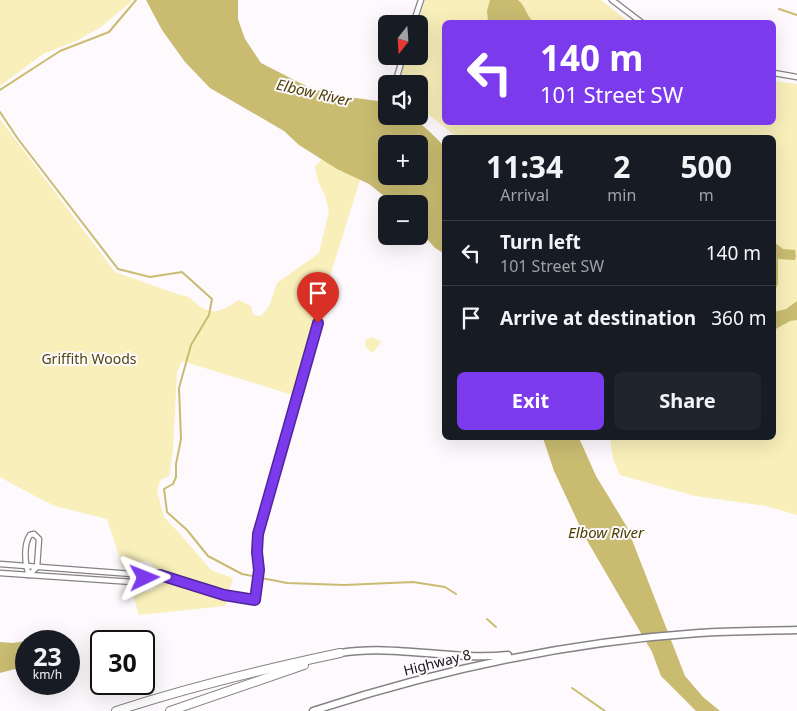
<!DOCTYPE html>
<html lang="en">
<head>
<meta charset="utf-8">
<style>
	body { margin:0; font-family:"Noto Sans",sans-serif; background:#20242c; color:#f1f3f6; height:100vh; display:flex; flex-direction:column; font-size:19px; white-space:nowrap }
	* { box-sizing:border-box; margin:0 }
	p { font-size:16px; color:#9ea1a6 }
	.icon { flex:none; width:28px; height:28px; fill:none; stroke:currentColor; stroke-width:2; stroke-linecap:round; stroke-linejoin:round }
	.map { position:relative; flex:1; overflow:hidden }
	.drawer { position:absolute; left:442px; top:135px; width:334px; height:305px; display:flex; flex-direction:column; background:#171b24; border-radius:8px; box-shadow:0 5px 20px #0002 }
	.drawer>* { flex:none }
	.guide { position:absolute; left:442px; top:20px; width:334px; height:105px; border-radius:8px; box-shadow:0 5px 20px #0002; background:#7c3aed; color:#fff; overflow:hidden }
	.needle { width:32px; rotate:197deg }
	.tools { position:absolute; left:378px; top:15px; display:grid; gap:10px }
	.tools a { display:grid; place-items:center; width:50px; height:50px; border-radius:8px; background:#171b24; box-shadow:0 5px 20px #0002; font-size:25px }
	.speed { position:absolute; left:15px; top:630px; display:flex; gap:10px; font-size:25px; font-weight:700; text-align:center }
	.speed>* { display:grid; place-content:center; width:65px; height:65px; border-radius:50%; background:#171b24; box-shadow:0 5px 20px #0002; line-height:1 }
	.speed small { font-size:12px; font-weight:400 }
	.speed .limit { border:2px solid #111; border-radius:8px; background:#fff; color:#111 }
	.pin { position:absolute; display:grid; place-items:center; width:42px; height:42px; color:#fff; margin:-51px -21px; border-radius:50% 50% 50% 0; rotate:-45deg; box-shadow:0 0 5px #0007 }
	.pin .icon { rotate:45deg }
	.me { position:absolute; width:55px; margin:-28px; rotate:88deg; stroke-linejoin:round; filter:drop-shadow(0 0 4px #0008) }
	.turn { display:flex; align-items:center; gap:18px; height:105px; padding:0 15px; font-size:22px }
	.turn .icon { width:65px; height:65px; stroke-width:2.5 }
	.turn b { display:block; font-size:35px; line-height:42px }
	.eta { display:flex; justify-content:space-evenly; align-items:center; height:85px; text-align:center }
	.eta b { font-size:30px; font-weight:700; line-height:35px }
	.primary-button { display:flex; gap:10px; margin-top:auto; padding:10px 15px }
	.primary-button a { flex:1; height:58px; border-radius:8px; background:#7c3aed; color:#fff; font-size:20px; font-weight:700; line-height:58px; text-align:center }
	.primary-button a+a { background:#20242c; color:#f1f3f6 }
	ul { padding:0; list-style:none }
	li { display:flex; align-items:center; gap:15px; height:65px; padding:0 15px; border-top:1px solid #363941 }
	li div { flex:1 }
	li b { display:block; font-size:19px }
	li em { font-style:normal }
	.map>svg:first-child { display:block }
</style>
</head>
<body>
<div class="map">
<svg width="797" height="711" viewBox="0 0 797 711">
	<rect width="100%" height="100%" fill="#fef9fd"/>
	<g fill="#f8efba">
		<polygon points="0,0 133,0 101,27 76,41 43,54 0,86"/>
		<polygon points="425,0 601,0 629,22 445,22 445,122 774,122 774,81 797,84 797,515 766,506 695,496 620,475 613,459 610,438 774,438 774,138 457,137 419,107 419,84 399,84 407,56 419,56 419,24 417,24"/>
		<path d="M0,119L115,272L180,295C189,296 190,298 197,304C213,318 224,309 239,300L251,306L253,315L261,316L269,306L277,283L319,253L329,211L325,196L318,181L315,166L327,154L366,161L293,395L182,361L177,372L173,450L169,476L160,480L157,491L164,517L180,534L211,570L233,578L228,594L157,572C148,553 137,565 123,568L107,519L55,506L31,494L0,477Z"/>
		<path d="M372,337L381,342L373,353C367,349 364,347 366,339Z"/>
		<path d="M161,578L227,599L225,606L139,615L130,587C139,591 150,595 157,585C158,582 159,580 161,578Z"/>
	</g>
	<g fill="#c9bc71" fill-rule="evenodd">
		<path d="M146,0H238V19L245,39L261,63L308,87L334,95L385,102L386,116C392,116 401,115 407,117C421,121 435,137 445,147V254L435,248L419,230V204H394L369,184L337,169L299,145L284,131L210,88L185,62L162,30ZM386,144H419V176H386Z"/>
		<path d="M490,0H518C526,6 526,16 534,22H488L487,11Z"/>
		<polygon points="774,242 783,249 795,250 796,256 795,260 778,259 778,284 774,292"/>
		<polygon points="797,301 797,320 790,321 774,330 774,312 786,309"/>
		<polygon points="543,438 579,438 596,476 627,527 685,676 703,697 720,711 696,711 661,676 652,652 585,537 554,471"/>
		<polygon points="26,641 26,666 0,673 0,642 13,643"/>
	</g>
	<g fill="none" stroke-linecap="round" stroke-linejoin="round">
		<g stroke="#c9bc71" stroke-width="2">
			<polyline points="779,9 797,15"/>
			<polyline points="0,90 60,51 109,32 136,0"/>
			<polyline points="0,112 18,139 118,269 150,277 182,272 212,299 209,315 191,345 184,370 179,388 181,439 176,464 176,477 173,484 164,489 167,512 187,530 208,556 242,574 287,583 344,585 413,582 445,587 456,594"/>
			<polyline points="487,619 496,627"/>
			<polyline points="572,688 605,711"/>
		</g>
		<defs>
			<g id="street">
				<polyline points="612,0 641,22"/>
				<polyline points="413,24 421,0"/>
				<polyline points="774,73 797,77"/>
				<polyline points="395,84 403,56"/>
				<path d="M34,534L39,539L37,567L29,575C25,565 23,545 30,535Z"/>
				<polyline points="0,564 132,574 144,578"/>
				<polyline points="0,573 133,582 161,575 224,595 255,600 259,570 257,552 258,534 318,323"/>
			</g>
			<g id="primary">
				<path d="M340,653C396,644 452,661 508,655"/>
				<path d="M313,711C438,670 567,642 699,633C731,631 764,631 797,630"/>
			</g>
			<g id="highway">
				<path d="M116,711C190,687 264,669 340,653"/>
				<polyline points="170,711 304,665"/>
			</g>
		</defs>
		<use href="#street" stroke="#868185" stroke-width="7"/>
		<use href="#primary" stroke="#868185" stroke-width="9"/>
		<use href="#highway" stroke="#868185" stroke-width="10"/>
		<use href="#street" stroke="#fff" stroke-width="4.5"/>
		<use href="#primary" stroke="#fff" stroke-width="6"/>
		<use href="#highway" stroke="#fff" stroke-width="8"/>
	</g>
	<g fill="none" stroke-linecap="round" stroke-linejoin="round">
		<defs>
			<polyline id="route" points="145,578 160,575 224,595 255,600 259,570 257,552 258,534 318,323"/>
		</defs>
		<use href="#route" stroke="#51269a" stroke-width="12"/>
		<use href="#route" stroke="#7c3aed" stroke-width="9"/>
	</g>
	<g text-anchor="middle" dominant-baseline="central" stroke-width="4" stroke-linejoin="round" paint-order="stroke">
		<g font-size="14" fill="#50460a" stroke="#fef9fd">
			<text x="89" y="358">Griffith Woods</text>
		</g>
		<g font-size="14" fill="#171517" stroke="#fef9fd">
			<text transform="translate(437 662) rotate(-14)">Highway 8</text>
		</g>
		<g font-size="15" font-style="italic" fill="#4b4103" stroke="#fef9fd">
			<text transform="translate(314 92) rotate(13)">Elbow River</text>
			<text x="606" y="532">Elbow River</text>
		</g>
	</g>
</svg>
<div class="tools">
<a><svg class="needle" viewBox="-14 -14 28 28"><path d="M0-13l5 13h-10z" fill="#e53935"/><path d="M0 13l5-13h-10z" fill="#9ea1a6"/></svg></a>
<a><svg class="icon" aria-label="sound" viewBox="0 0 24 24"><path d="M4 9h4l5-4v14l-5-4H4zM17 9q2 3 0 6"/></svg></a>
<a>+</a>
<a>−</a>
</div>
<div class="speed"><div>23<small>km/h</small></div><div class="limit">30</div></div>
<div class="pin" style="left:318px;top:323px;background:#d93025"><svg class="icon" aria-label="arrive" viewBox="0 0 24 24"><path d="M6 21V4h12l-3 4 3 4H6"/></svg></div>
<svg class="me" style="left:145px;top:578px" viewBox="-20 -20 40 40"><path d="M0-17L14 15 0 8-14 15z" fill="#7c3aed" stroke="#fff" stroke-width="4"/></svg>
<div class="guide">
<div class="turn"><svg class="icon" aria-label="left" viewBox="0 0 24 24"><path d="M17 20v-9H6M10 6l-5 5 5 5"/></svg><div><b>140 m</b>101 Street SW</div></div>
</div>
<section class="drawer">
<div class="eta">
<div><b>11:34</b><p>Arrival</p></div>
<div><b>2</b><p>min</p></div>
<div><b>500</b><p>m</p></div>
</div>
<ul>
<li><svg class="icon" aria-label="left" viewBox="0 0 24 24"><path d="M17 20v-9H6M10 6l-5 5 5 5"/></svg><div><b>Turn left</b><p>101 Street SW</p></div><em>140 m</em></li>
<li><svg class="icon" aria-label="arrive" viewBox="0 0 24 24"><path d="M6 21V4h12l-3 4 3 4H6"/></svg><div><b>Arrive at destination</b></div><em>360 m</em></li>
</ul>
<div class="primary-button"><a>Exit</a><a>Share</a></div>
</section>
</div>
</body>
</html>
